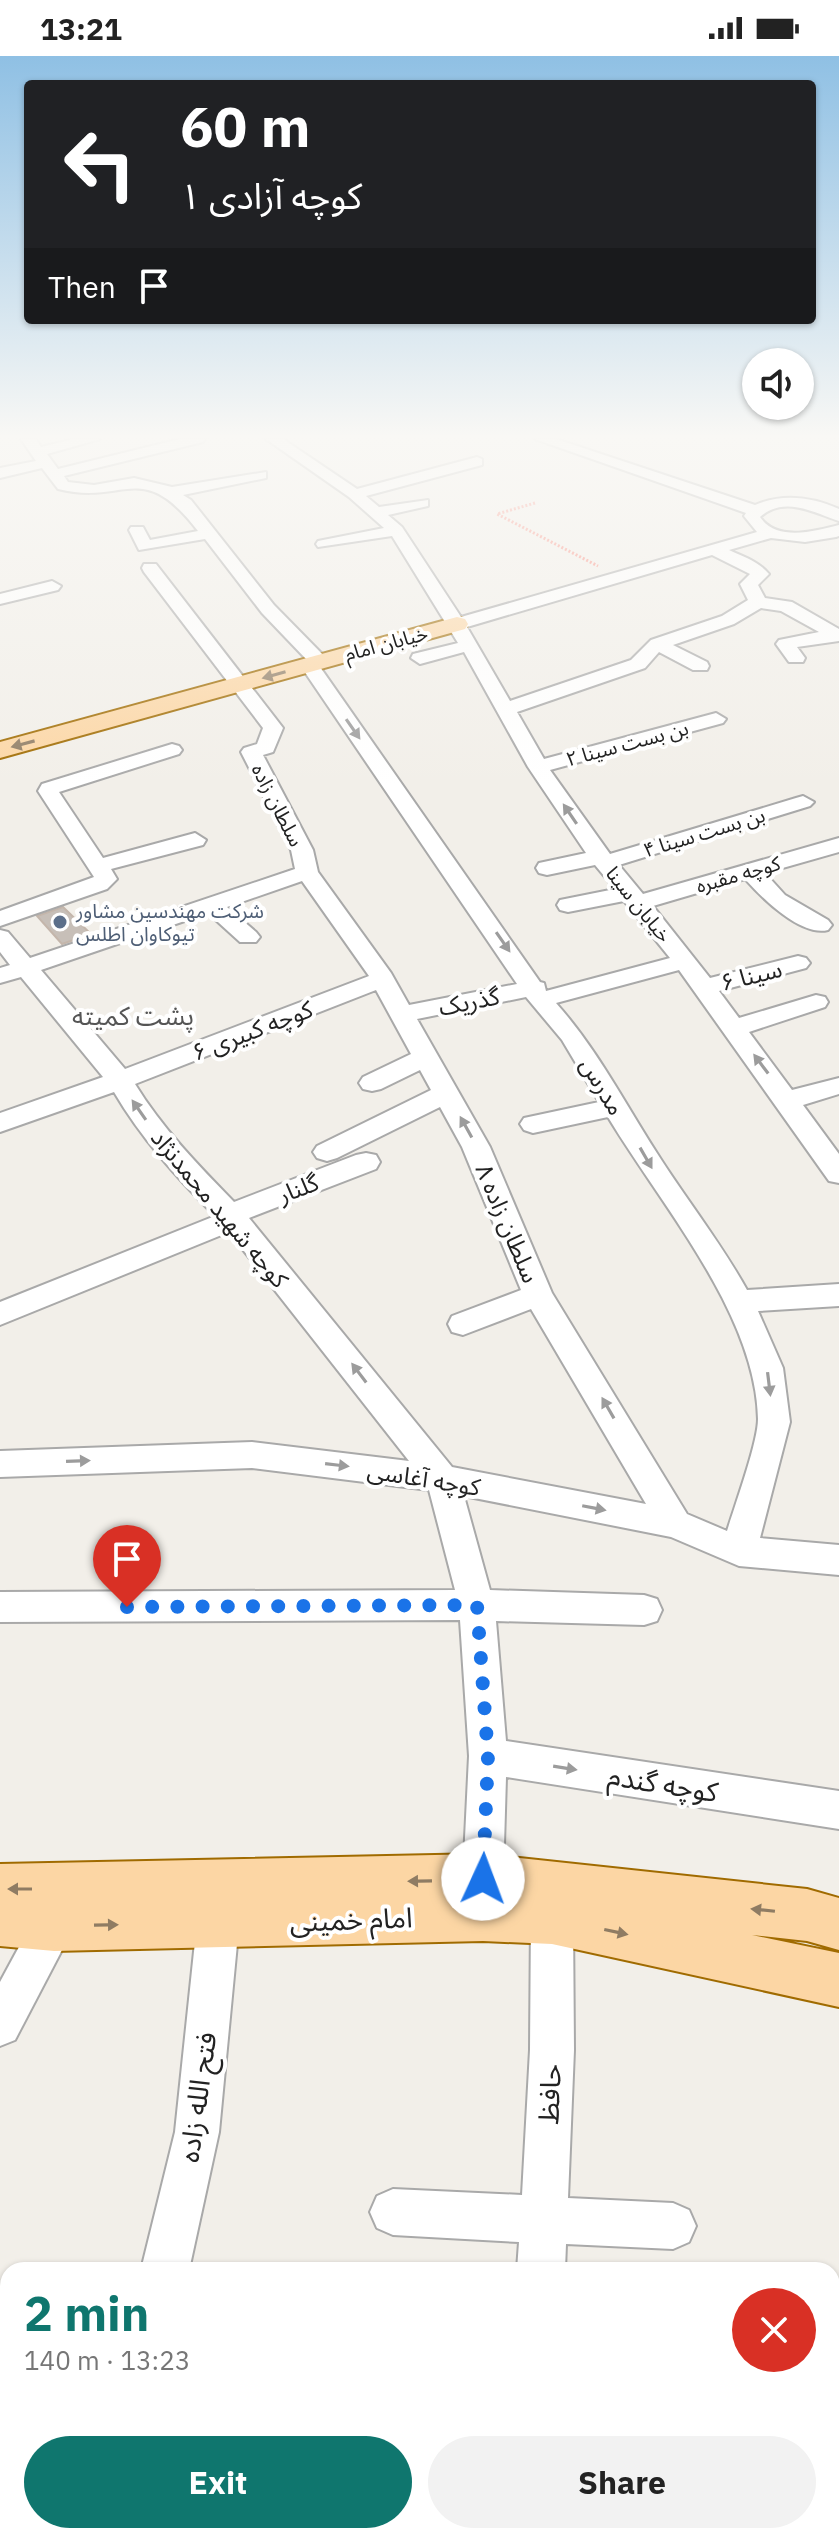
<!DOCTYPE html>
<html lang="en">
<head>
<meta charset="utf-8">
<style>
	body { margin:0; font-family:"IBM Plex Sans","Noto Sans Arabic",sans-serif; background:#f2f2f2; color:#222; height:100vh; display:flex; flex-direction:column; font-size:30px; white-space:nowrap }
	* { box-sizing:border-box; margin:0 }
	p { font-size:26px; color:#767676 }
	.icon { flex:none; width:44px; height:44px; fill:none; stroke:currentColor; stroke-width:2; stroke-linecap:round; stroke-linejoin:round }
	.map { position:relative; flex:1; overflow:hidden }
	.side { position:absolute; left:0px; top:2206px; width:840px; height:282px; display:flex; flex-direction:column; background:#fff; border-radius:24px 24px 0 0; box-shadow:0 2px 6px #0004 }
	.side>* { flex:none }
	.banner { position:absolute; left:24px; top:24px; width:792px; height:244px; border-radius:8px; box-shadow:0 2px 6px #0004; background:#202124; color:#fff; overflow:hidden }
	.tools { position:absolute; left:742px; top:292px; display:grid; gap:16px }
	.tools a { display:grid; place-items:center; width:72px; height:72px; border-radius:50%; background:#fff; box-shadow:0 2px 6px #0004; font-size:40px }
	.pin { position:absolute; display:grid; place-items:center; width:68px; height:68px; color:#fff; margin:-82px -34px; border-radius:50% 50% 50% 0; rotate:-45deg; box-shadow:0 0 8px #0007 }
	.pin .icon { rotate:45deg }
	.me { position:absolute; width:88px; margin:-44px; rotate:2deg; stroke-linejoin:round; filter:drop-shadow(0 0 6px #0008) }
	.turn { display:flex; align-items:center; gap:28px; height:168px; padding:0 24px; font-size:36px }
	.turn .icon { width:104px; height:104px; stroke-width:2.5 }
	.turn b { display:block; font-size:56px; line-height:68px }
	.then { display:flex; align-items:center; height:76px; padding:0 24px; background:#0003; gap:16px; font-size:30px }
	.round { display:grid; place-items:center; flex:none; width:84px; height:84px; border-radius:42px; background:#f2f2f2 }
	.headline { display:flex; align-items:center; justify-content:space-between; height:136px; padding:0 24px }
	h1 { font-size:48px; font-weight:700; line-height:60px; color:#0f766e }
	.action { display:flex; gap:16px; margin-top:auto; padding:16px 24px }
	.action a { flex:1; height:92px; border-radius:48px; background:#0f766e; color:#fff; font-size:32px; font-weight:700; line-height:92px; text-align:center }
	.action a+a { background:#f2f2f2; color:#222 }
	.status { display:flex; justify-content:space-between; align-items:center; height:56px; padding:0 40px; background:#fff; direction:ltr }
	.status svg { height:22px; fill:currentColor }
	.map>svg:first-child { display:block }
</style>
</head>
<body>
<div class="status"><b>13:21</b><svg viewBox="0 0 49 12"><path d="M0 12V9h3v3zM5 12V6h3v6zM10 12V3h3v9zM15 12V0h3v12zM26 1h20v11H26zM47 4h2v5h-2z"/></svg></div>
<div class="map">
<svg width="839" height="2487" viewBox="0 0 839 2487">
	<rect width="100%" height="100%" fill="#f2efe9"/>
	<polygon fill="#c7bfb8" stroke="#c4b6ab" stroke-width="2" points="63,851 91,878 62,888 37,860"/>
	<g fill="none" stroke-linecap="round" stroke-linejoin="round">
		<defs>
			<g id="minor">
				<path d="M21,383H36L41,391L74,383H100L47,398L58,413L180,383H205L203,386L64,420L68,426L94,429L134,422L172,431L266,416V422L183,439L191,444L274,549L326,602L328,606L320,611L540,926L544,927L546,935L670,902L624,845L568,856L560,854L557,849L560,844L615,833L595,809L547,819L539,817L536,812L539,807L586,797L528,711L464,596L420,608L411,602L413,598L458,587L392,480L318,491L316,488L318,485L384,472L349,441L266,383H283L357,433L477,401L482,403V409L366,440L379,451L428,444V450L388,459L402,471L461,561L757,476L744,460L746,457L535,383H556L755,449C783,437 812,441 839,453V465C814,457 785,439 760,461C777,486 815,475 839,469V480L836,481L805,486L771,482L729,494C744,501 758,505 769,518L758,529L765,542L792,546L839,573V585L797,591L805,602L803,606H789L776,588L779,584L819,576L781,555L761,552L734,568L673,589L707,606L709,610L707,614H693L659,596L645,612L517,656L544,703L716,657L726,663L723,667L550,714L610,798L796,742L803,740L814,746L810,750L619,809L643,838L839,782V796L765,817L785,839L828,864L832,869L828,874C801,881 762,842 745,823L653,850L710,922L798,900L806,902L810,907L806,912L719,935L739,962L816,939L825,941L828,946L825,951L749,976L792,1034L839,1022V1038L803,1049L839,1098V1127L829,1125L679,914L556,947C599,995 627,1052 662,1105C690,1148 722,1189 747,1234L839,1228V1250L758,1255L783,1312L790,1366L760,1482L839,1489V1519L739,1510L671,1481L464,1440L490,1534L644,1539L657,1543L662,1554L657,1565L644,1569L496,1565L506,1685L839,1735V1773L506,1721L503,1823L497,1837L483,1843L469,1837L463,1823L469,1700L460,1564L0,1566V1536L455,1534L429,1434L252,1412L0,1421V1395L252,1386L409,1405L229,1176L0,1269V1246L215,1160C177,1122 141,1082 114,1036L0,1076V1057L103,1021L21,921L0,927V912L10,909L0,896V874L8,876L30,902L295,813L291,794L241,696L244,692L257,688L263,672L144,516L142,512L144,508H156L283,672L273,696L263,699L313,794L318,816L391,917L409,949L517,928L300,609L307,604L262,557L205,483L139,494L129,474L131,471H143L150,484L198,475C141,401 126,450 58,433L42,412L0,422V412L36,405ZM712,499L750,518L740,528L748,544L722,560L651,584L631,604L510,645L467,571ZM302,825L369,920L125,1013L41,914L208,857L240,886H256L260,881L256,876L227,851ZM376,934L411,998L363,1021L359,1027L363,1033L372,1035L381,1033L420,1014L431,1034L317,1090L313,1096L317,1102L327,1105L337,1102L440,1051L462,1091L521,1234L452,1260L448,1268L452,1276L463,1279L531,1253L646,1448L452,1411L249,1162L376,1113L380,1106L376,1099L366,1097L356,1099L234,1146C198,1109 162,1072 135,1028ZM526,941L562,984L599,1046L524,1062L520,1068L524,1074L533,1077L608,1061C661,1149 756,1258 758,1363C758,1386 735,1449 727,1475L687,1458L552,1237L490,1091L417,963Z"/>
				<polygon points="52,525 61,530 58,534 0,548 0,538"/>
				<polygon points="172,688 179,690 182,694 179,698 59,736 103,802 195,777 206,784 203,789 111,813 117,823 107,833 0,870 0,855 94,821 38,735 42,728"/>
				<polygon points="552,1841 567,1847 573,1862 574,1994 568,2142 673,2147 689,2154 696,2170 689,2186 673,2193 566,2188 565,2214 517,2214 519,2186 393,2179 377,2172 370,2156 377,2140 393,2133 522,2139 530,1994 531,1862 537,1847"/>
				<polygon points="218,1846 233,1852 239,1867 219,2076 189,2214 141,2214 175,2076 197,1867 203,1852"/>
				<polygon points="54,1848 69,1854 75,1869 15,1984 0,1990 0,1926 39,1854"/>
				<polygon points="89,2480 141,2480 139,2487 87,2487"/>
				<rect x="503" y="2480" width="52" height="7"/>
			</g>
			<g id="major">
				<polygon points="457,561 465,563 468,568 465,573 0,702 0,686"/>
				<polygon points="483,1798 807,1833 839,1842 839,1894 807,1885 752,1879 839,1897 839,1951 552,1888 483,1885 54,1895 0,1890 0,1808"/>
			</g>
		</defs>
		<use href="#minor" stroke="#a9a9a9" stroke-width="4"/>
		<use href="#major" stroke="#a06b00" stroke-width="4"/>
		<polyline stroke="#fa8072" stroke-width="3" stroke-dasharray="2 2" stroke-linecap="butt" points="535,447 497,458 598,510"/>
		<use href="#minor" fill="#fff" fill-rule="evenodd"/>
		<use href="#major" fill="#fcd6a4" fill-rule="evenodd"/>
	</g>
	<defs><path id="oneway-solid" d="M-6-.8H1V-3.2L6.5 0L1 3.2V.8H-6Z" transform="scale(2)"/></defs>
	<g fill="#8f7c63">
		<use href="#oneway-solid" transform="translate(274 619) rotate(164)"/>
		<use href="#oneway-solid" transform="translate(23 688) rotate(165)"/>
		<use href="#oneway-solid" transform="translate(420 1825) rotate(179)"/>
		<use href="#oneway-solid" transform="translate(20 1833) rotate(180)"/>
		<use href="#oneway-solid" transform="translate(763 1854) rotate(-174)"/>
		<use href="#oneway-solid" transform="translate(106 1869) rotate(-1)"/>
		<use href="#oneway-solid" transform="translate(616 1876) rotate(12)"/>
	</g>
	<g fill="#9c9c9c">
		<use href="#oneway-solid" transform="translate(353 673) rotate(55)"/>
		<use href="#oneway-solid" transform="translate(570 758) rotate(-124)"/>
		<use href="#oneway-solid" transform="translate(503 886) rotate(55)"/>
		<use href="#oneway-solid" transform="translate(761 1008) rotate(-127)"/>
		<use href="#oneway-solid" transform="translate(139 1054) rotate(-125)"/>
		<use href="#oneway-solid" transform="translate(466 1071) rotate(-119)"/>
		<use href="#oneway-solid" transform="translate(646 1102) rotate(60)"/>
		<use href="#oneway-solid" transform="translate(359 1317) rotate(-127)"/>
		<use href="#oneway-solid" transform="translate(769 1328) rotate(83)"/>
		<use href="#oneway-solid" transform="translate(608 1352) rotate(-120)"/>
		<use href="#oneway-solid" transform="translate(78 1405) rotate(-2)"/>
		<use href="#oneway-solid" transform="translate(337 1409) rotate(7)"/>
		<use href="#oneway-solid" transform="translate(594 1452) rotate(11)"/>
		<use href="#oneway-solid" transform="translate(565 1712) rotate(9)"/>
	</g>
	<linearGradient id="sky" x2="0" y2="1"><stop stop-color="#8fc0e4"/><stop offset="0.52" stop-color="#f9f8f5"/><stop offset="1" stop-color="#f9f8f5" stop-opacity="0"/></linearGradient>
	<rect width="839" height="731" fill="url(#sky)"/>
	<g fill="none" stroke-linecap="round" stroke-linejoin="round">
		<polyline stroke="#1a73e8" stroke-width="14" stroke-dasharray="0 25.2" points="127,1551 477,1549 488,1700 483,1823"/>
	</g>
	<circle fill="#5c6f8a" stroke="#fff" stroke-width="3" cx="60" cy="866" r="8"/>
	<g text-anchor="middle" dominant-baseline="central" stroke-width="8" stroke-linejoin="round" paint-order="stroke">
		<g font-size="20" fill="#222" stroke="#fff">
			<text transform="translate(386 587) rotate(-15)">خیابان امام</text>
			<text transform="translate(627 687) rotate(-15)">بن بست سینا ۲</text>
			<text transform="translate(278 749) rotate(63)">سلطان زاده</text>
			<text transform="translate(704 776) rotate(-17)">بن بست سینا ۴</text>
			<text transform="translate(738 818) rotate(-16)">کوچه مقبره</text>
			<text transform="translate(639 848) rotate(51)">خیابان سینا</text>
		</g>
		<g font-size="20" fill="#4e5e75" stroke="#fff" text-anchor="start">
			<text x="76" y="854">شرکت مهندسین مشاور<tspan x="76" dy="23">تیوکاوان اطلس</tspan></text>
		</g>
		<g font-size="24" fill="#222" stroke="#fff">
			<text transform="translate(751 919) rotate(-14)">سینا ۶</text>
			<text transform="translate(469 945) rotate(-11)">گذریک</text>
			<text transform="translate(252 974) rotate(-21)">کوچه کبیری ۶</text>
			<text transform="translate(603 1030) rotate(59)">مدرس</text>
			<text transform="translate(298 1132) rotate(-21)">گلنار</text>
			<text transform="translate(220 1152) rotate(50)">کوچه شهید محمدنژاد</text>
			<text transform="translate(508 1167) rotate(67)">سلطان زاده ۸</text>
			<text transform="translate(424 1422) rotate(9)">کوچه آغاسی</text>
		</g>
		<g font-size="26" fill="#555" stroke="#fff">
			<text x="133" y="959">پشت کمیته</text>
		</g>
		<g font-size="28" fill="#222" stroke="#fff">
			<text transform="translate(663 1727) rotate(9)">کوچه گندم</text>
			<text transform="translate(351 1863) rotate(-2)">امام خمینی</text>
			<text transform="translate(549 2038) rotate(-87)">حافظ</text>
			<text transform="translate(197 2041) rotate(-82)">فتح الله زاده</text>
		</g>
	</g>
</svg>
<div class="tools">
<a><svg class="icon" aria-label="sound" viewBox="0 0 24 24"><path d="M4 9h4l5-4v14l-5-4H4zM17 9q2 3 0 6"/></svg></a>
</div>
<div class="pin" style="left:127px;top:1551px;background:#d93025"><svg class="icon" aria-label="arrive" viewBox="0 0 24 24"><path d="M6 21V4h12l-3 4 3 4H6"/></svg></div>
<svg class="me" style="left:483px;top:1823px" viewBox="-20 -20 40 40"><circle r="19" fill="#fff"/><path d="M0-13L10 11 0 6-10 11z" fill="#1a73e8"/></svg>
<div class="banner">
<div class="turn"><svg class="icon" aria-label="left" viewBox="0 0 24 24"><path d="M17 20v-9H6M10 6l-5 5 5 5"/></svg><div><b>60 m</b>کوچه آزادی ۱</div></div>
<div class="then">Then<svg class="icon" aria-label="arrive" viewBox="0 0 24 24"><path d="M6 21V4h12l-3 4 3 4H6"/></svg></div>
</div>
<section class="side">
<div class="headline"><div><h1>2 min</h1><p>140 m · 13:23</p></div><a class="round" style="background:#d93025;color:#fff"><svg class="icon" aria-label="close" viewBox="0 0 24 24"><path d="M6 6l12 12M18 6L6 18"/></svg></a></div>
<div class="action"><a>Exit</a><a>Share</a></div>
</section>
</div>
</body>
</html>
